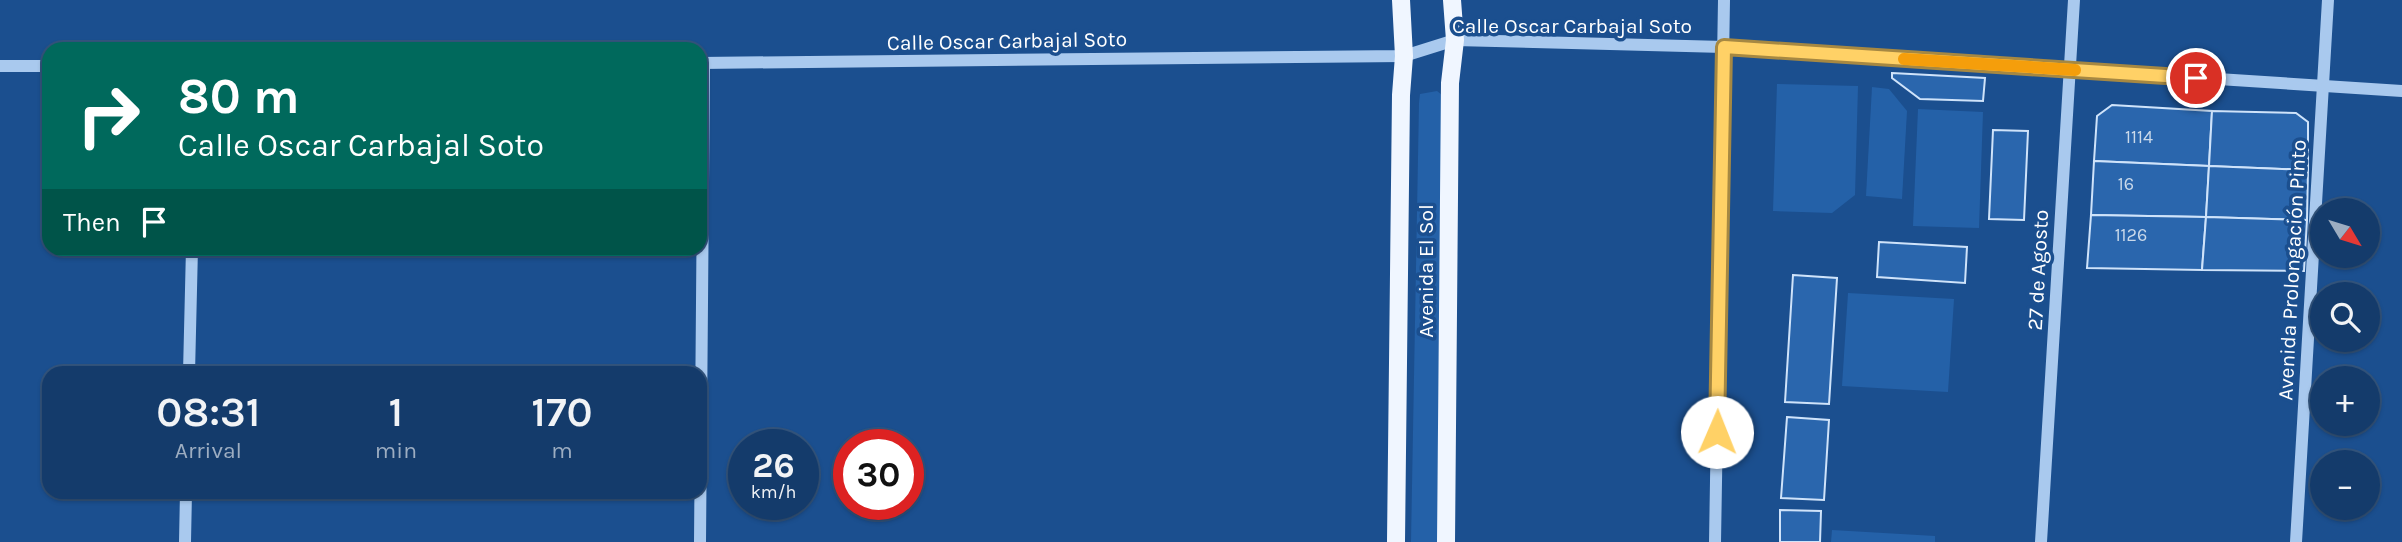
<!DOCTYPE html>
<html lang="en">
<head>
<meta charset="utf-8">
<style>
	body { margin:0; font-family:Karla,sans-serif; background:#1d4271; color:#f1f3f6; height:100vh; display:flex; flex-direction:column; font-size:26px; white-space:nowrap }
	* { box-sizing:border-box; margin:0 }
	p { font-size:23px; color:#9dadc1 }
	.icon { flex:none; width:38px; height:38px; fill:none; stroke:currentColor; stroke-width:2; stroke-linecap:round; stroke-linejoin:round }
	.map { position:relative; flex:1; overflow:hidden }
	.side { position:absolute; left:42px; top:366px; width:665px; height:133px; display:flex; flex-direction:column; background:#143b6b; border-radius:21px; box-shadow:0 2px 5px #0004,0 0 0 2px #33557e }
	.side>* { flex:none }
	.guide { position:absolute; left:42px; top:42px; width:665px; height:214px; border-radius:21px; box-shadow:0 2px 5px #0004,0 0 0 2px #33557e; background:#00695c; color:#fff; overflow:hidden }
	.needle { width:46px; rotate:128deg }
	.tools { position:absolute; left:2310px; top:198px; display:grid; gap:14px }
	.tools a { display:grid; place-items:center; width:70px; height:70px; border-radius:50%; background:#143b6b; box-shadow:0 2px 5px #0004,0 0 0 2px #33557e; font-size:35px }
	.speed { position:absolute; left:728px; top:429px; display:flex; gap:14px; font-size:35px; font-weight:700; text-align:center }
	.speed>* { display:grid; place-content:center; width:91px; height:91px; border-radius:50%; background:#143b6b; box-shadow:0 2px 5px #0004,0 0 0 2px #33557e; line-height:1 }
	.speed small { font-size:18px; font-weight:400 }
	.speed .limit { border:10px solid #d22; background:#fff; color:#111 }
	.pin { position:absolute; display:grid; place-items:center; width:60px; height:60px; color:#fff; margin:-30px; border:4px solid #fff; border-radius:50%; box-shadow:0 2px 7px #0007 }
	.me { position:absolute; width:77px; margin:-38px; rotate:1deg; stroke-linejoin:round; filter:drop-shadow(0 0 5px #0008) }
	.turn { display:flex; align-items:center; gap:24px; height:147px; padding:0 21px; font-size:32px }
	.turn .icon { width:91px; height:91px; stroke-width:2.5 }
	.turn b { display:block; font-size:49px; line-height:60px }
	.then { display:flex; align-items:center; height:66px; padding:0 21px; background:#0003; gap:14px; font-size:26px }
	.eta { display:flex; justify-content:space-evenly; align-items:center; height:119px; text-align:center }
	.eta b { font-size:42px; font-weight:600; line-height:49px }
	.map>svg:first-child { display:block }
</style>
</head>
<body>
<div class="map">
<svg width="2402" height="542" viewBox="0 0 2402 542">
	<rect width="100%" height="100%" fill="#1b4f8f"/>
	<g fill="#2461a8">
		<polygon points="1777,84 1858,86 1855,195 1832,213 1773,211"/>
		<polygon points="1872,87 1889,89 1907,111 1902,199 1866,196"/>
		<polygon points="1437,91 1442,95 1437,542 1411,542 1419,103 1420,94"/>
		<polygon points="1918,109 1983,112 1979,228 1913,226"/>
		<polygon points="1848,293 1954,299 1948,392 1842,386"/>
		<polygon points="1832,530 1935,536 1935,542 1831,542"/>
	</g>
	<g fill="#2a66ad" stroke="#cfe3fa" stroke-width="2">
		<polygon points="1892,73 1985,78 1983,101 1920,99 1892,78"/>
		<polygon points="2112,105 2212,111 2209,166 2094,161 2097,116"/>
		<polygon points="2212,111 2296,113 2308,122 2308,170 2209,166"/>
		<polygon points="1993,130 2028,131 2024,220 1989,219"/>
		<polygon points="2094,161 2209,166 2206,217 2091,215"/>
		<polygon points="2209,166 2308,170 2307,220 2206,217"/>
		<polygon points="2091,215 2206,217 2202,270 2087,268"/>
		<polygon points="2206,217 2307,220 2304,271 2202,270"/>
		<polygon points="1879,242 1967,247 1965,283 1877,277"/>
		<polygon points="1793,275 1837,278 1829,404 1785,402"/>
		<polygon points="1787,417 1829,420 1824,500 1781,498"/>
		<polygon points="1780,510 1821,511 1820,542 1780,542"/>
	</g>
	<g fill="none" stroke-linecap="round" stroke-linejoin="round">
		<g stroke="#a9c9ee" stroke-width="12">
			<polyline points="700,63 1404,56 1455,40 1724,47 2402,91"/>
			<polyline points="0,66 49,66"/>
			<polyline points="189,373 192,248"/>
			<polyline points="185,542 186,492"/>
			<polyline points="700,542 704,63"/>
			<polyline points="1715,542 1724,0"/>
			<polyline points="2041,542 2074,0"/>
			<polyline points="2296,542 2328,0"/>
		</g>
		<g stroke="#f0f6ff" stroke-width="18">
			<polyline points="1396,542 1401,95 1404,56 1401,0"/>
			<polyline points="1446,542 1450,83 1455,40 1452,0"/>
		</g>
	</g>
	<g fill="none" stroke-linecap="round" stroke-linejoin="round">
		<defs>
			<polyline id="route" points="1717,432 1724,47 2196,78"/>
		</defs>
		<use href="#route" stroke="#a68842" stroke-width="18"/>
		<use href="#route" stroke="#ffd166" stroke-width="12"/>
		<polyline stroke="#f59e0b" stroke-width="12" points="1904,59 2075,70"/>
	</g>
	<g text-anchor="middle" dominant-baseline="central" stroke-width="7" stroke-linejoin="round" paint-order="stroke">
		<g font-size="18" fill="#cad9ea">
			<text x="2139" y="137">1114</text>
			<text x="2126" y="184">16</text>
			<text x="2131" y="235">1126</text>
		</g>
		<g font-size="21" fill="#fff" stroke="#1b4f8f">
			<text x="1572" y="26">Calle Oscar Carbajal Soto</text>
			<text transform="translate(1007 41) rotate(-1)">Calle Oscar Carbajal Soto</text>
			<text transform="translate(2038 270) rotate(-87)">27 de Agosto</text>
			<text transform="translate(2292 270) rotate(-87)">Avenida Prolongación Pinto</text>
			<text transform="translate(1426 271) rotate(-90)">Avenida El Sol</text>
		</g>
	</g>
</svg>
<div class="tools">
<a><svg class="needle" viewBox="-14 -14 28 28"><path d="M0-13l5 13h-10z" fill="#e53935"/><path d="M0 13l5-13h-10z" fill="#9dadc1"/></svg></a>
<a><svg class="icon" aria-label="search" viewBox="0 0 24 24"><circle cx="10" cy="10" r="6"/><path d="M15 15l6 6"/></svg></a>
<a>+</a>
<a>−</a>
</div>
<div class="speed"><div>26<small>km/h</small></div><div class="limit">30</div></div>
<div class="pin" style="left:2196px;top:78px;background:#d93025"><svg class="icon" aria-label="arrive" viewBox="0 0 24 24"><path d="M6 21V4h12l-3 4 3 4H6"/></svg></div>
<svg class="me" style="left:1717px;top:432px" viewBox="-20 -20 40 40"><circle r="19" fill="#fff"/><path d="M0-13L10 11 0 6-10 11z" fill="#ffd166"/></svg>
<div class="guide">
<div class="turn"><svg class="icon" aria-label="right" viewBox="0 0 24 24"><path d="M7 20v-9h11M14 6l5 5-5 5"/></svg><div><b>80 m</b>Calle Oscar Carbajal Soto</div></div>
<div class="then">Then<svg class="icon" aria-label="arrive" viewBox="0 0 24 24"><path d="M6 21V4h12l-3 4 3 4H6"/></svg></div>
</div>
<section class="side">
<div class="eta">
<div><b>08:31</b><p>Arrival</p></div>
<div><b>1</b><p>min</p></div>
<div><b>170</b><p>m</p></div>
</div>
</section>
</div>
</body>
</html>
